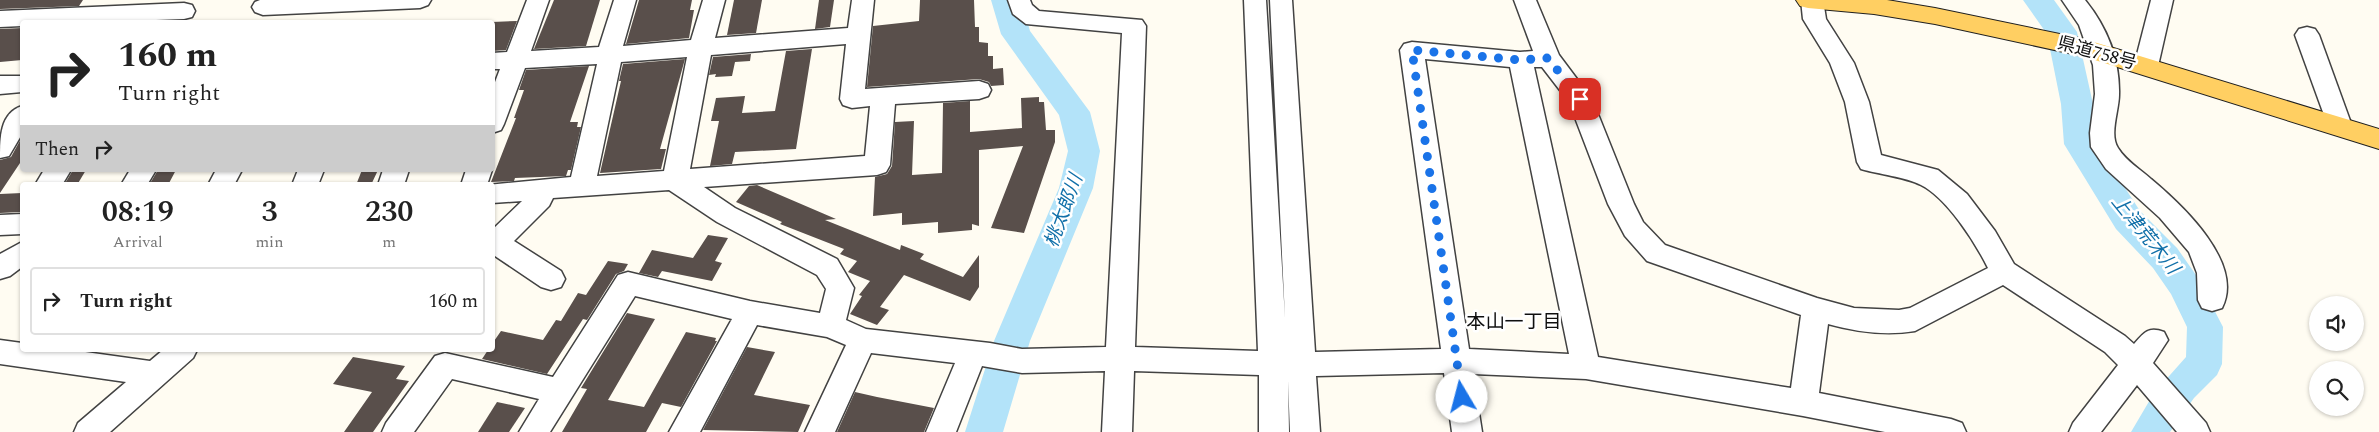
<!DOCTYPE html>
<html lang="en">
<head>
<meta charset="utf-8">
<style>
	body { margin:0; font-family:Spectral,"Noto Sans JP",serif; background:#f2f2f2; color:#222; height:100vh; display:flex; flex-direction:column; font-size:19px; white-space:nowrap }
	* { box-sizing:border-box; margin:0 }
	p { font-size:16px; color:#767676 }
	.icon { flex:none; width:28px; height:28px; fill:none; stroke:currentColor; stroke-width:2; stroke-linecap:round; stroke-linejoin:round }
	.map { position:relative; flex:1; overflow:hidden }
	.panel { position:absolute; left:20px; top:182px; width:475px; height:170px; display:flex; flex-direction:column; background:#fff; border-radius:5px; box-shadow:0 1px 4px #0004 }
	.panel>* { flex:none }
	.guide { position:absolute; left:20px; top:20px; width:475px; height:152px; border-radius:5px; box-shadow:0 1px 4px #0004; background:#fff; color:#222; overflow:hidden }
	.fabs { position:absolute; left:2309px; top:296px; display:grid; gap:10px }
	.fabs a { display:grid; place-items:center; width:55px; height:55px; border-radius:50%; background:#fff; box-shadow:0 1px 4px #0004; font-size:25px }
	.pin { position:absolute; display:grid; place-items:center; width:42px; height:42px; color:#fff; margin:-21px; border-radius:10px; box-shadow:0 2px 8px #0006 }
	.me { position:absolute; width:55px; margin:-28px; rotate:352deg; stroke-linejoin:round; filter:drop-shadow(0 0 4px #0008) }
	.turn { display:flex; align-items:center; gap:18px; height:105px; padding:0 15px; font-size:22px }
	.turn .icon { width:65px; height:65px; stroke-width:2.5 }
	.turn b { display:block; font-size:35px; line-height:42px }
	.then { display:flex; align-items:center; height:48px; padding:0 15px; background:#0003; gap:10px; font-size:19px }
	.eta { display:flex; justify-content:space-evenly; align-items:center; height:85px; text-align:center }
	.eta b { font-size:30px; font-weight:600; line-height:35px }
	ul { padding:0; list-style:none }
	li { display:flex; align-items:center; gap:15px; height:68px; margin:0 10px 8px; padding:0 5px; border:2px solid #e0e0e0; border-radius:5px }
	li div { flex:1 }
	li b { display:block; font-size:19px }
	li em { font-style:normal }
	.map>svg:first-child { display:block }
</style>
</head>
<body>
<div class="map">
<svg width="2379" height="432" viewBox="0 0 2379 432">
	<rect width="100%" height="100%" fill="#fffcf2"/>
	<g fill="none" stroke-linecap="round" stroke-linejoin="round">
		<g fill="#b3e3f9" fill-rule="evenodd">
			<polygon points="991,0 1021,0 1030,31 1090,112 1100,151 1093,188 1030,341 1003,432 965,432 994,341 1059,188 1068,151 1059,115 1001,34"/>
			<polygon points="2023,0 2054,0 2077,32 2093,104 2096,143 2140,211 2177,248 2196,275 2223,327 2222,364 2217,375 2194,398 2170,432 2131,432 2154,393 2186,357 2187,327 2171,294 2153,268 2116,229 2064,144 2061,104 2047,34"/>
		</g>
	</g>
	<g fill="#594f4b">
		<polygon points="0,0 83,0 79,6 0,9"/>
		<polygon points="554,0 600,0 586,46 534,49"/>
		<polygon points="639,0 692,0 690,10 694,10 689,38 626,44"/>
		<polygon points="734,0 762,0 756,33 727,35"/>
		<polygon points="819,0 834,0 830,27 815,29"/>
		<polygon points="920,0 974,0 975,27 979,27 979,42 988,43 988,56 993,56 993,69 1003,68 1004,85 991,86 989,82 979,79 867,87 873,26 919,21"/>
		<polygon points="517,21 506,50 492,51 492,22"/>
		<polygon points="22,28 22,60 0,62 0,29"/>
		<polygon points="812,49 796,149 735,152 732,164 710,166 719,121 711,121 716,98 745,96 742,113 775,111 786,51"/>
		<polygon points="751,54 750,61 735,62 732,76 715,77 716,74 709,75 713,57"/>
		<polygon points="685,59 660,149 666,149 661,169 600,173 621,81 619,81 623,64"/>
		<polygon points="589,66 570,122 578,122 577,127 581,127 571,170 568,170 566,176 515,178 514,181 491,182 516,118 514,118 524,90 519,90 526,70"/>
		<polygon points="1039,97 1039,102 1044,102 1046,130 1055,130 1055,142 1024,233 991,228 1023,146 979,150 979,226 972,224 972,230 938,233 938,222 902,225 902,213 873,216 875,177 887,174 892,166 895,122 914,121 912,175 942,173 943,103 970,101 970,132 1022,128 1021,98"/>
		<polygon points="22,137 22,160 0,193 0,160 11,157"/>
		<polygon points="73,170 86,170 77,185 64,185"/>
		<polygon points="158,170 176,170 168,185 149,185"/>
		<polygon points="362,170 378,170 371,185 356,185"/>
		<polygon points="757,185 836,219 825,220 900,250 901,245 924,254 920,259 963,277 979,255 979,287 970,301 904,275 880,307 889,310 877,325 850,314 862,296 859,295 870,281 848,272 857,261 840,254 844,249 780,224 782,222 736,202 749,186"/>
		<polygon points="22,193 22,208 20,212 0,213 0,194"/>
		<polygon points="708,235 728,238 715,261 722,263 712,281 662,271 658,277 639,273 652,250 693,258"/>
		<polygon points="608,261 628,264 624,271 616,274 587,320 583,319 547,374 482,359 488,350 492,350 492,344 501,331 543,340 556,320 561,321 578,293 586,295"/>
		<polygon points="627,313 655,319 608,400 644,407 686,332 716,338 715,341 717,341 681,407 662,403 646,432 562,432 587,389 581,388"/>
		<polygon points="747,347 775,352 754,395 810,405 798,432 703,430"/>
		<polygon points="353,357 405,366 396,379 409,381 373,432 344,432 372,392 333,384"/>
		<polygon points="855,392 877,397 934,408 924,432 837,432"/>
		<polygon points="497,402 525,408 509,432 478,432"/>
	</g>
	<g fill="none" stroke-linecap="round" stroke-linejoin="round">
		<defs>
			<g id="minor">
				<polygon points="260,0 431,0 428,5 420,8 263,15 255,12 252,7 255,2"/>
				<path d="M527,0H549L531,51L599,47L614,0H636L623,46L691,40L703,0H725L715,38L848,28L852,0H874L865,89L979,81L988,84L991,90L988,96L979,99L895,104L890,165L886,172L877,175L704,187L735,208L837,259L854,288L846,320L866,329L990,343L1022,349L1106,347L1122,33L1026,24L1013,14L1008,0H1030L1032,5L1039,11L1142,20L1146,26L1135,347L1258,351L1244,0H1266L1285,318L1270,0H1292L1315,352L1441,349L1400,50L1404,44L1412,42L1520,52L1533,51L1514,0H1536L1559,55L1592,99L1634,204L1643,222L1665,245L1817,298L1854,308L1899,310L1910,308L1988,268C1975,242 1947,198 1921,185C1906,177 1878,174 1861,169L1857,162L1845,102L1830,63L1803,19L1801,0H1823L1826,19L1854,63L1869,102L1881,155L1938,170L1967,194L1995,231L2014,264L2125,336L2134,344C2144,332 2149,326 2164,332L2168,340L2153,363L2206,423L2210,432H2177L2137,385L2101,432H2069L2073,423L2118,365L2105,352L2003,285L1915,331C1885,336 1857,332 1828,324L1819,393L1951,419L1962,423L1966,432H1885L1803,416L1586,379L1473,374L1482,432H1452L1444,373L1316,376L1320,432H1290L1288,381L1289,432H1259V375L1134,371L1132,432H1102L1105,371L1022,373L982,366L956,432H926L955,363L871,353L835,432H805L846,345L827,337L757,325L700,432H669L732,319L635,296L550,432H519L539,399L452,379L414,432H382L386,423L435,356L445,353L553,377L618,275L628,272L750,301L820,313L826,289L817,275L717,222L669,190L553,198L549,206L514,241L561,271L565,279L561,287L551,290L541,287L492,254V230L522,201L492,203V185H461L466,170H492L487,185L571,177L597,64L525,68L504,124L501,130L492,133V90L500,69H492V53L507,52ZM846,44L840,99L843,105L852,108L870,106L865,156L690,169L711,55ZM687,57L664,171L597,176L621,62ZM1425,59L1510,67L1569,354L1469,349ZM1534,67H1542L1569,102L1608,204L1625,236L1647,261L1801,315L1791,388L1598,357Z"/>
				<path d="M2062,0H2085C2107,27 2120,60 2119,95C2119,110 2109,135 2118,148C2126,161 2140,169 2151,179C2182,205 2245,263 2222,308L2212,311L2202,308L2198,300L2197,273L2189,252L2160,218L2106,169L2091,147L2090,133L2095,94L2093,65L2079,25Z"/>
				<polygon points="2151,0 2173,0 2158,66 2154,72 2146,74 2138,72 2134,66"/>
				<polygon points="184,3 192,5 195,11 192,17 184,19 100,22 22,22 22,26 0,27 0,11"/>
				<polygon points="2307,27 2315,29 2319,35 2352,126 2349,132 2340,135 2331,132 2328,126 2295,35 2299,29"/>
				<polygon points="0,76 22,76 22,92 0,94"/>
				<path d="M22,106V134L9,156L0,158C0,138 0,113 22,106Z"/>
				<polygon points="44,170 71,170 62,185 35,185"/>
				<polygon points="130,170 156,170 147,185 121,185"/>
				<polygon points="216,170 242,170 234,185 208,185"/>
				<polygon points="298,170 324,170 318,185 292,185"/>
				<polygon points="383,170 409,170 404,185 378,185"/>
				<polygon points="22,214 22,234 0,235 0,215"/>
				<polygon points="22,242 22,267 10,276 0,279 0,254"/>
				<polygon points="0,340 22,343 22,350 71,350 150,361 163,350 197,350 193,358 110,432 74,432 78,423 126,382 0,364"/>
			</g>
			<polygon id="major" points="1796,0 1887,0 1935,8 2084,39 2379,129 2379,149 2082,56 1935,24 1874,14 1808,8 1800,6"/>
		</defs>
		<use href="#minor" stroke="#424242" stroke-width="3"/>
		<use href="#major" stroke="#202020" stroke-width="2"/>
		<use href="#minor" fill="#fff" fill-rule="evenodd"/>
		<use href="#major" fill="#ffcf62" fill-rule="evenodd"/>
	</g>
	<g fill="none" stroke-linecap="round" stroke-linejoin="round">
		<polyline stroke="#1a73e8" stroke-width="9" stroke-dasharray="0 16.2" points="1462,397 1412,50 1520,60 1548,58 1580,99"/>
	</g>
	<g text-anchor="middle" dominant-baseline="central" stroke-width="5" stroke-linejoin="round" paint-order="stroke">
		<g font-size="18" fill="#0f0f0f" stroke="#fff">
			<text transform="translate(2097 53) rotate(15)">県道758号</text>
		</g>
		<g font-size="19" font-style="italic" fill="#1170a9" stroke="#fff">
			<text transform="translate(1064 211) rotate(-70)">桃太郎川</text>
			<text transform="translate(2145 235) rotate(51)">上津荒木川</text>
		</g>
		<g font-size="19" fill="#0f0f0f" stroke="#fff">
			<text x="1514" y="322">本山一丁目</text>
		</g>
	</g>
</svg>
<div class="fabs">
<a><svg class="icon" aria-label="sound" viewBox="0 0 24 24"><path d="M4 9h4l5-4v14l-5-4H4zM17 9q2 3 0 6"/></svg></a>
<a><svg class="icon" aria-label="search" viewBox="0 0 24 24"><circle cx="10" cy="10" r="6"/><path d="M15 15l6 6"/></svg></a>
</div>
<div class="pin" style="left:1580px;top:99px;background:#d93025"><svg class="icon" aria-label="arrive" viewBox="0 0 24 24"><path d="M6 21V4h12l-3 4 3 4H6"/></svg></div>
<svg class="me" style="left:1462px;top:397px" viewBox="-20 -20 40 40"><circle r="19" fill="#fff"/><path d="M0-13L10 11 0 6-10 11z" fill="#1a73e8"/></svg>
<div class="guide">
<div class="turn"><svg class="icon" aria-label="right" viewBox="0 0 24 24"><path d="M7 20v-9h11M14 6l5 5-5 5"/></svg><div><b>160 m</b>Turn right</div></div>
<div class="then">Then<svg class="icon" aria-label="right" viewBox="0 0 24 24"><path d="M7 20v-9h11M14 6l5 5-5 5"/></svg></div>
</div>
<section class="panel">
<div class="eta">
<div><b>08:19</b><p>Arrival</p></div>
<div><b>3</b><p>min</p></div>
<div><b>230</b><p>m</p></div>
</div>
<ul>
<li><svg class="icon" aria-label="right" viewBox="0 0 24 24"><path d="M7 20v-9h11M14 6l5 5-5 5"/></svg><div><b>Turn right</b></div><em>160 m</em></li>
</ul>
</section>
</div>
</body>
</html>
